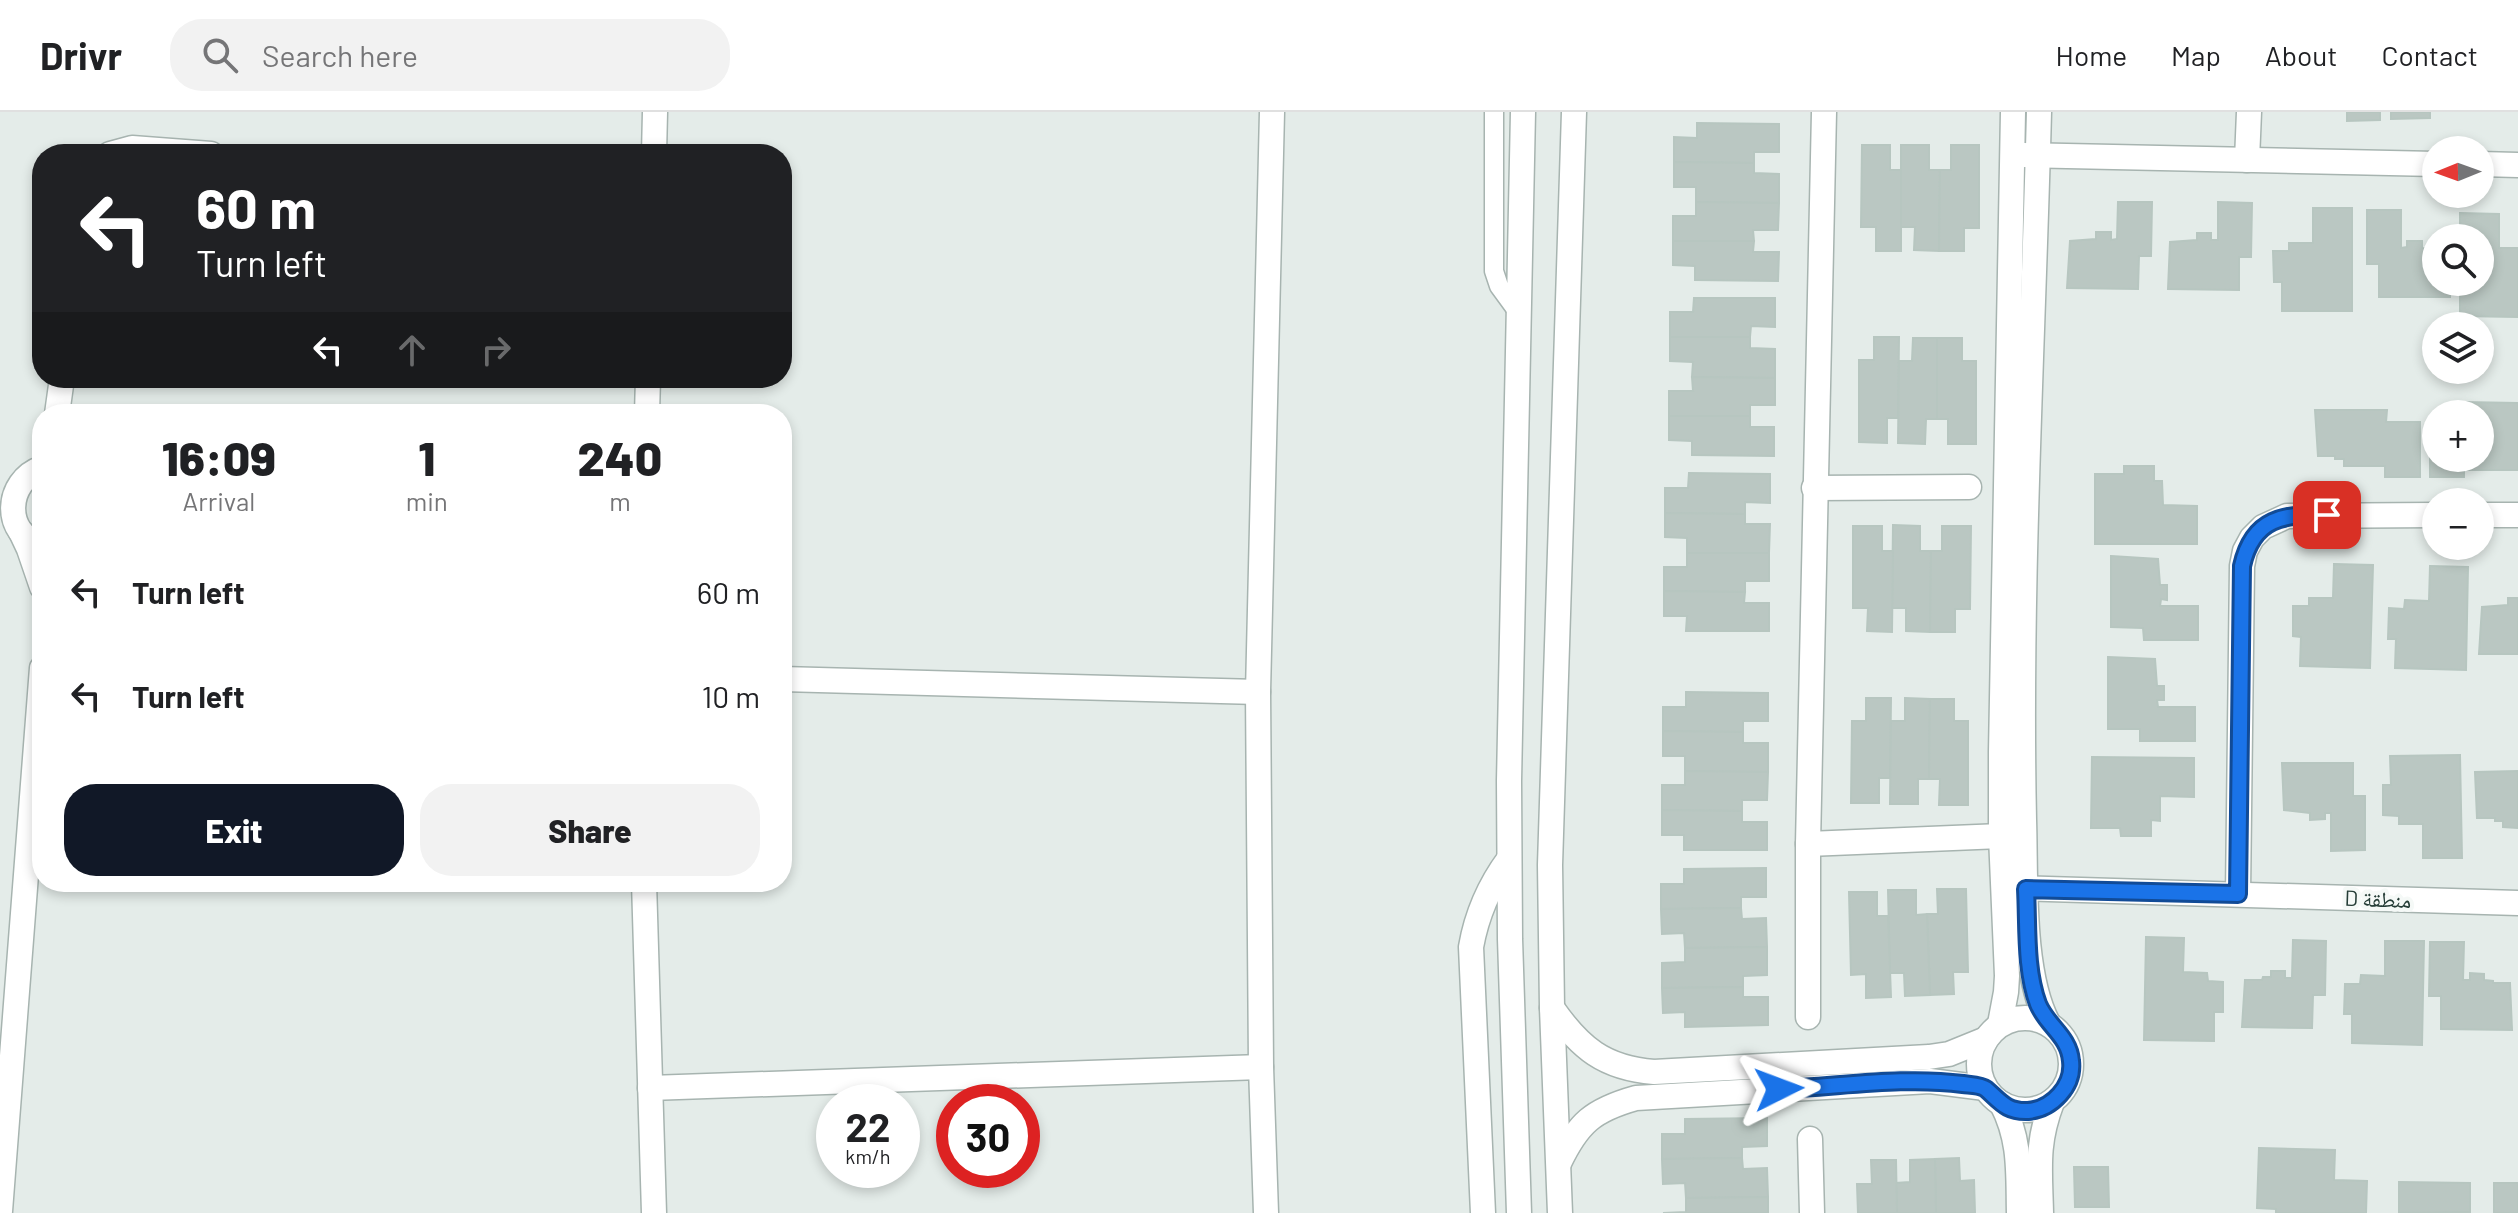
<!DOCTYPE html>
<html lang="en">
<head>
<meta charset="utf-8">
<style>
	body { margin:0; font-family:Barlow,"Noto Naskh Arabic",sans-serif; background:#f2f2f2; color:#202124; height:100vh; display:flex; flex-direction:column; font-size:30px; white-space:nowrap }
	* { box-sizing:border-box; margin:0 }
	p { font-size:26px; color:#757577 }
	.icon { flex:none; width:44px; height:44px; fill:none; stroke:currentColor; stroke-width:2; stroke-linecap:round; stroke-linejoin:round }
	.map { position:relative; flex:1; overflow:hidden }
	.details { position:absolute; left:32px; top:292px; width:760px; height:488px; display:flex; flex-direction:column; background:#fff; border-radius:32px; box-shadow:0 4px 12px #0003 }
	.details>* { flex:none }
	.top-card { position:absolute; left:32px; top:32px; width:760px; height:244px; border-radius:32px; box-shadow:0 4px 12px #0003; background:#202124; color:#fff; overflow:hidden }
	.needle { width:52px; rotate:269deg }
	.controls { position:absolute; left:2422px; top:24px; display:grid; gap:16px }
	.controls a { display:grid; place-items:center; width:72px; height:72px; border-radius:50%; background:#fff; box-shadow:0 4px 12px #0003; font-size:40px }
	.speed { position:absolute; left:816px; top:972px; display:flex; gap:16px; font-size:40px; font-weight:700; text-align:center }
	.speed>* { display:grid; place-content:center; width:104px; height:104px; border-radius:50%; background:#fff; box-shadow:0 4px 12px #0003; line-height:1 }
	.speed small { font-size:20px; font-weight:400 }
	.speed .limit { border:12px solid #d22; background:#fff; color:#111 }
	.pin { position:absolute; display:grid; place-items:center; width:68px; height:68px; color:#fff; margin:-34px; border-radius:16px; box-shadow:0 4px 12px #0006 }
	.me { position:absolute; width:88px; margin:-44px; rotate:87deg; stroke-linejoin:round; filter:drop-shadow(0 0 6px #0008) }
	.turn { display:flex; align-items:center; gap:28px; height:168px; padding:0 32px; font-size:36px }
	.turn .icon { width:104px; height:104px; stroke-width:2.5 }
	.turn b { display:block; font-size:56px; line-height:68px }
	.lanes { display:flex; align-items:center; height:76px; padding:0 32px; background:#0003; justify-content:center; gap:40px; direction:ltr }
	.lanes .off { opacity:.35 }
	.eta { display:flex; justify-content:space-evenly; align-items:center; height:136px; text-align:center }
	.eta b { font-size:48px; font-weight:800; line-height:56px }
	.primary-button { display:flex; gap:16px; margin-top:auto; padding:16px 32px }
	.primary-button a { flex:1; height:92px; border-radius:32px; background:#111827; color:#fff; font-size:32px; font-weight:800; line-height:92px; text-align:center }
	.primary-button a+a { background:#f2f2f2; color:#202124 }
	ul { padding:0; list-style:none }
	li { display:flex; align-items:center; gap:24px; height:104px; padding:0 32px }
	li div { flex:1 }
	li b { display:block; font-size:30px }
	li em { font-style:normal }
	header { display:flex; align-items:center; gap:48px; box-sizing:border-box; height:112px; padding:0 40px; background:#fff; border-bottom:2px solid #e0e0e0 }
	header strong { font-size:38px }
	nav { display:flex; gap:44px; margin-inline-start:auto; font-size:28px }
	.search { width:560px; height:72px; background:#f2f2f2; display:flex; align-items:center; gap:20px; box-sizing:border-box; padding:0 28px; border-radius:32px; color:#757577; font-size:30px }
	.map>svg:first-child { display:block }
</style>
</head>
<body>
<header>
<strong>Drivr</strong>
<div class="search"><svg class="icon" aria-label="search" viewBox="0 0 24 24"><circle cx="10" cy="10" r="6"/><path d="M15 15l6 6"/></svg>Search here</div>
<nav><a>Home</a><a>Map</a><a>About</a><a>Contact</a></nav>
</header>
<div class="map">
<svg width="2518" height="1101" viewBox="0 0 2518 1101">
	<rect width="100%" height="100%" fill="#e4ece9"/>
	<g fill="#bac7c2" stroke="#b7c6c0" stroke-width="2">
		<polygon points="2347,0 2380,0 2380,8 2347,9"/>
		<polygon points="2391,0 2430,0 2430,6 2391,7"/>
		<polygon points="1697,11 1779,12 1779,40 1754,40 1754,51 1674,50 1674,25 1697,26"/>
		<polygon points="1862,33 1890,33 1890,58 1901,58 1901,139 1876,139 1876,115 1861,115"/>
		<polygon points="1901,33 1929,33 1929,58 1940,58 1939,139 1914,138 1915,115 1901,115"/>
		<polygon points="1951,33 1979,33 1979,116 1964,116 1964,139 1939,139 1940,58 1951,58"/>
		<polygon points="1674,50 1754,51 1754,61 1779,62 1779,91 1696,90 1696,75 1674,75"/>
		<polygon points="1696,90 1779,91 1778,118 1753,118 1754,129 1673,129 1673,104 1696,104"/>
		<polygon points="2118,90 2152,90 2151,144 2139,144 2138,177 2067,176 2070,129 2096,127 2096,120 2111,120 2111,128 2117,127"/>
		<polygon points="2218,90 2252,91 2251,145 2239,145 2239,178 2168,177 2170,130 2197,128 2197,121 2211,121 2211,128 2218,128"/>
		<polygon points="2313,96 2352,96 2352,199 2282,199 2282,170 2274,170 2273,139 2289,139 2289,131 2313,131"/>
		<polygon points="2367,98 2401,98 2401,136 2407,135 2407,129 2422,129 2422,136 2436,138 2436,170 2450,170 2450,185 2379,185 2379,152 2367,152"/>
		<polygon points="2460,101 2499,102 2499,136 2518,136 2518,205 2460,204 2460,170 2480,170 2480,126 2460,126"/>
		<polygon points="1673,129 1754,129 1753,140 1779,140 1778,169 1695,168 1695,154 1673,153"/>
		<polygon points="1694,186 1775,186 1775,215 1751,214 1750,225 1670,225 1670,200 1693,200"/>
		<polygon points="1670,225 1750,225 1750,236 1775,237 1775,266 1692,265 1693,250 1670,249"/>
		<polygon points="1874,225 1899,225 1898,306 1887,306 1887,331 1859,330 1859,248 1874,248"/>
		<polygon points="1913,226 1937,226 1937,307 1926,307 1925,332 1898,331 1899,249 1912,249"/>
		<polygon points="1937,226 1962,226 1962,249 1976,249 1976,332 1948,332 1948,307 1937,307"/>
		<polygon points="1692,265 1775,266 1775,293 1750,293 1750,304 1669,304 1669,279 1693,279"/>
		<polygon points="2463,290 2518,291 2518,358 2464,358 2464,365 2430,365 2430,320 2436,320 2436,346 2480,346 2480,302 2463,302"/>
		<polygon points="2315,298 2387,298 2386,310 2420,310 2420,365 2385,365 2385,354 2344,354 2344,347 2335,347 2335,344 2318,344"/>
		<polygon points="1669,304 1750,304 1750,315 1774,315 1774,344 1692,343 1692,329 1669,328"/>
		<polygon points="2124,354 2154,354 2154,369 2162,369 2163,393 2197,394 2197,432 2095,432 2095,362 2124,362"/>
		<polygon points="1689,361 1770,362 1770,391 1745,390 1745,402 1665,401 1665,376 1688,376"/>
		<polygon points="1665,401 1745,402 1745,412 1770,412 1769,441 1687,441 1687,426 1665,425"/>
		<polygon points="1893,413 1920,414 1920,439 1931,439 1930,520 1906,519 1906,496 1892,496"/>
		<polygon points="1853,414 1882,414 1882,439 1893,439 1892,520 1867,519 1868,496 1853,496"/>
		<polygon points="1942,414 1971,414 1970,497 1955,497 1955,520 1930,520 1931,439 1942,439"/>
		<polygon points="1687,441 1769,441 1769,469 1745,469 1745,480 1664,479 1664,455 1687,455"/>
		<polygon points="2111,444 2158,447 2160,473 2167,473 2167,488 2161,487 2160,494 2198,494 2198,528 2144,528 2143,516 2111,515"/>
		<polygon points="2334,452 2373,453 2370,556 2300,554 2301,525 2293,524 2293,494 2309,494 2309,486 2333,486"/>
		<polygon points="2430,454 2468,455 2466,558 2395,556 2396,527 2388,527 2389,496 2404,497 2405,488 2429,489"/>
		<polygon points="1664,479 1745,480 1744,491 1769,491 1769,519 1686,519 1687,504 1664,504"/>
		<polygon points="2508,486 2518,486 2518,542 2479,542 2482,495 2508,493"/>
		<polygon points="2108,545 2155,547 2157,574 2164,574 2164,588 2157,588 2158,595 2195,595 2195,629 2140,629 2140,617 2108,617"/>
		<polygon points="1686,580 1768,581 1768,609 1743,609 1743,620 1663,619 1663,595 1686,595"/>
		<polygon points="1866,586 1891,586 1890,666 1879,666 1879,691 1851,691 1852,609 1866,609"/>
		<polygon points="1905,586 1930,587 1929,667 1918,667 1918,692 1890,692 1891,609 1905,609"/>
		<polygon points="1930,587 1954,587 1954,609 1968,609 1968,693 1939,693 1940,667 1929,667"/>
		<polygon points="1663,619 1743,620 1743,631 1768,631 1768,660 1685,659 1685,644 1663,644"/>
		<polygon points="2460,643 2462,746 2423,746 2423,712 2399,712 2399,704 2383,703 2383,673 2391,673 2390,644"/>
		<polygon points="2092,645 2194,646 2194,685 2160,684 2160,709 2151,708 2151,724 2121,724 2120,716 2091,716"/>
		<polygon points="2282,651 2353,651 2353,684 2365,684 2365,738 2331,739 2331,701 2325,701 2325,707 2310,708 2310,701 2284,698"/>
		<polygon points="1685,659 1768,660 1767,688 1742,688 1742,699 1662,698 1662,673 1685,673"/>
		<polygon points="2518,659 2518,716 2503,715 2503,709 2495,709 2495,706 2477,706 2475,660"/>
		<polygon points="1662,698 1742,699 1742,710 1767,710 1767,738 1684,738 1684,723 1662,723"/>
		<polygon points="1766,756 1766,785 1741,785 1741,796 1661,797 1661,772 1684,772 1684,757"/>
		<polygon points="1937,777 1966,777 1968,860 1953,860 1954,882 1930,883 1927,802 1938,802"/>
		<polygon points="1888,778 1916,778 1916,803 1927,802 1930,883 1905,884 1904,861 1890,861"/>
		<polygon points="1849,780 1877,780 1877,804 1888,804 1891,885 1866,886 1866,862 1851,863"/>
		<polygon points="1741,796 1742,807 1766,806 1767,835 1685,836 1684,821 1662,822 1661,797"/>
		<polygon points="2146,825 2184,826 2183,860 2207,861 2208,869 2223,870 2223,900 2214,900 2214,929 2144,928"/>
		<polygon points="2293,828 2326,829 2325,883 2313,883 2312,916 2242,915 2245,868 2262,868 2263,865 2271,865 2271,859 2285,859 2285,866 2292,866"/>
		<polygon points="2385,829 2424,829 2422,933 2352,931 2352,902 2344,902 2345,872 2360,872 2361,863 2385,864"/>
		<polygon points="2430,830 2464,830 2463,868 2470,868 2470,861 2484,862 2484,868 2493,869 2493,871 2510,871 2512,918 2441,917 2441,884 2429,884"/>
		<polygon points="1767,835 1767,863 1743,864 1743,875 1662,876 1662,851 1685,850 1685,836"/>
		<polygon points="1743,875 1743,885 1768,885 1768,913 1685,915 1685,900 1663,901 1662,876"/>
		<polygon points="1767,1006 1767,1034 1742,1035 1742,1046 1662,1047 1662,1022 1685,1022 1685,1007"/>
		<polygon points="2259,1036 2335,1038 2334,1068 2367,1069 2366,1101 2276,1101 2276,1097 2257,1096"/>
		<polygon points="1742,1046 1743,1057 1767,1056 1768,1085 1686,1086 1685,1071 1663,1072 1662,1047"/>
		<polygon points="1959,1046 1960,1069 1974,1068 1975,1101 1936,1101 1935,1047"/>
		<polygon points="1935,1047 1936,1101 1897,1101 1896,1071 1910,1070 1910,1048"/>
		<polygon points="1871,1048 1896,1048 1897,1101 1858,1101 1857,1072 1872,1072"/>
		<polygon points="2074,1055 2108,1055 2109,1095 2075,1095"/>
		<polygon points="2399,1070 2470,1071 2470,1100 2399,1101"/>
		<rect x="2494" y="1071" width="24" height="30"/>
		<polygon points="1768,1085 1768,1101 1663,1101 1686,1100 1686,1086"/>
	</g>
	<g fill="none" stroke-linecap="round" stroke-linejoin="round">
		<defs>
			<polyline id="service" points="1494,0 1494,159 1499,174 1518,200"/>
			<g id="minor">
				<path d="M2039,0C2033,236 2019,472 2024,708C2026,766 2021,860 2048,911"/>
				<polyline points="110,42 132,36 211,42"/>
				<polyline points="654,42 655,0"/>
				<polyline points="2023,43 2436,52"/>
				<polyline points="2247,48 2249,0"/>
				<polyline points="2480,52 2518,53"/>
				<polyline points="57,302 62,266"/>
				<polyline points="647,302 648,266"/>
				<path d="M42,356C5,369 2,422 42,434"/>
				<polyline points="1814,376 1969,375"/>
				<polyline points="2480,403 2518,403"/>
				<polyline points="21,420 29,437 42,475"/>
				<polyline points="782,567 1258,580"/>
				<polyline points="1808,732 2001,724"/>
				<polyline points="644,770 654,1101"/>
				<polyline points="2013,776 2518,791"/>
				<polyline points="2238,782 2242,454 2245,439 2252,426 2263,415 2287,404 2436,403"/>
				<path d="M1552,896C1580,936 1604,956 1654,960L1929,945L1949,942L1986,927"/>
				<polyline points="1808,905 1808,732 1824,0"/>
				<circle cx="2025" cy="952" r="46"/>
				<polyline points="2000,912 2006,880 2007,864 2001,724 2001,640 2013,0"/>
				<polyline points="650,976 1261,955"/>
				<path d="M2002,992C2021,1029 2018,1061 2019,1101"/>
				<polyline points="1810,1027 1812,1101"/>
				<path d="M1559,1051C1578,1011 1593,998 1636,986L1930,969L1985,976"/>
				<polyline points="0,1099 42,556"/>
				<polyline points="1266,1101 1261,955 1258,580 1272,0"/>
				<path d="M1483,1101L1471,835C1477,801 1489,774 1509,747"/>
				<path d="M2041,1101C2040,1057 2036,1032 2052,990"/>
			</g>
			<g id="tertiary">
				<polyline points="1519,1101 1510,827 1509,669 1523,0"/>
				<polyline points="1560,1101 1552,896 1550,753 1574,0"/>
			</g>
		</defs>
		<use href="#service" stroke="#a7b4b0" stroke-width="21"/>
		<use href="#minor" stroke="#a7b4b0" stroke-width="27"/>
		<use href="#tertiary" stroke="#a7b4b0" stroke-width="27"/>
		<use href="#service" stroke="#fff" stroke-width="18"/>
		<use href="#minor" stroke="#fff" stroke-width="24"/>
		<use href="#tertiary" stroke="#fff" stroke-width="24"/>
	</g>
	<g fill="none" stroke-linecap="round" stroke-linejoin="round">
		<defs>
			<path id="route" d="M1779,977C1839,975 1903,964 1963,972C1970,973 1981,973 1986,977C2000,989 2006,1000 2028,999C2052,997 2074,974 2071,949C2069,924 2047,914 2038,892C2025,857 2028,814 2026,777L2238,782L2242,454C2253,405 2284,402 2327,403"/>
		</defs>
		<use href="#route" stroke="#114b97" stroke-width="20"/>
		<use href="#route" stroke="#1a73e8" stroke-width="14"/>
	</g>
	<g text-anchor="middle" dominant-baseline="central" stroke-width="8" stroke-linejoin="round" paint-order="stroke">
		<g font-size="22" fill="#253d37" stroke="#f5f9f7">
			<text transform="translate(2378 786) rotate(2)">D منطقة</text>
		</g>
	</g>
</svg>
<div class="controls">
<a><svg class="needle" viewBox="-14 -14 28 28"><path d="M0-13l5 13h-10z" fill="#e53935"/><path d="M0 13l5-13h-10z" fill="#757577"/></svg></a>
<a><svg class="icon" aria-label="search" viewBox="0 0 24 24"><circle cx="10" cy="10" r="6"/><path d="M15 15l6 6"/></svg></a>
<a><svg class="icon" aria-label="layers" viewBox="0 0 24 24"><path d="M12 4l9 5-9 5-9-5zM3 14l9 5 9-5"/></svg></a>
<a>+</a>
<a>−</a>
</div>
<div class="speed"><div>22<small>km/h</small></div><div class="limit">30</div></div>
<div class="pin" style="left:2327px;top:403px;background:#d93025"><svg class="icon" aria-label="arrive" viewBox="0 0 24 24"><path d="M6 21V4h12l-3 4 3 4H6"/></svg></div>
<svg class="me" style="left:1779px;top:977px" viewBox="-20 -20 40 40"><path d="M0-17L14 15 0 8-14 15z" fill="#1a73e8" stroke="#fff" stroke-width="4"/></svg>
<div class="top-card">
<div class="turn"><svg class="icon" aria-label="left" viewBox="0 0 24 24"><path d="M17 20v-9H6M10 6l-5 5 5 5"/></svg><div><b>60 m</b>Turn left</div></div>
<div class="lanes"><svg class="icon" aria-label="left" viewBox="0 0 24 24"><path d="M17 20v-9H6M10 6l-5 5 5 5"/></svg><svg class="icon off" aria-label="ahead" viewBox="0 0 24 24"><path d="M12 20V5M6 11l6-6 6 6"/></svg><svg class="icon off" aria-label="right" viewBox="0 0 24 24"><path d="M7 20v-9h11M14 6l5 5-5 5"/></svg></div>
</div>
<section class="details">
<div class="eta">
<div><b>16:09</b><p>Arrival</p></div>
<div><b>1</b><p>min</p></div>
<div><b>240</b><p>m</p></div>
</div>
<ul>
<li><svg class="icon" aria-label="left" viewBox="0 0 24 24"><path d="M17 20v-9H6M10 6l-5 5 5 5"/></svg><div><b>Turn left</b></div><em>60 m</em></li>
<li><svg class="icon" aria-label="left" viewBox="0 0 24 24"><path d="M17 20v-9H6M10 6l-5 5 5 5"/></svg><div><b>Turn left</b></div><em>10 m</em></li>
</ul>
<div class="primary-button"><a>Exit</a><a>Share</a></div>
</section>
</div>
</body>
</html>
